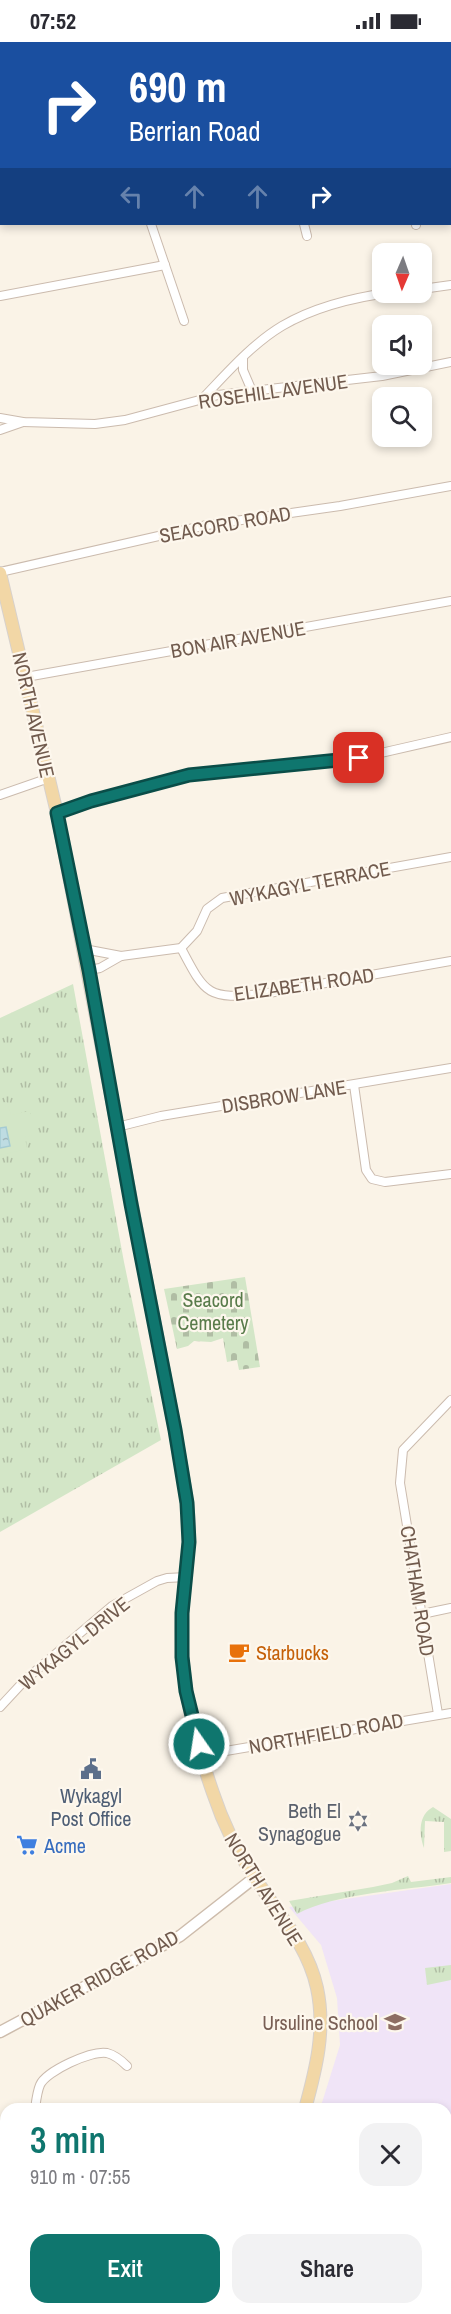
<!DOCTYPE html>
<html lang="en">
<head>
<meta charset="utf-8">
<style>
	body { margin:0; font-family:"Archivo Narrow",sans-serif; background:#f2f2f3; color:#2b2b33; height:100vh; display:flex; flex-direction:column; font-size:22px; white-space:nowrap }
	* { box-sizing:border-box; margin:0 }
	p { font-size:20px; color:#7c7c81 }
	.icon { flex:none; width:33px; height:33px; fill:none; stroke:currentColor; stroke-width:2; stroke-linecap:round; stroke-linejoin:round }
	.map { position:relative; flex:1; overflow:hidden }
	.panel { position:absolute; left:0px; top:2061px; width:452px; height:212px; display:flex; flex-direction:column; background:#fff; border-radius:18px 18px 0 0; box-shadow:0 3px 9px #0003 }
	.panel>* { flex:none }
	.top-card { position:absolute; left:0px; top:0px; width:452px; height:183px; box-shadow:0 3px 9px #0003; background:#1a4fa0; color:#fff; overflow:hidden }
	.needle { width:39px; rotate:182deg }
	.buttons { position:absolute; left:372px; top:201px; display:grid; gap:12px }
	.buttons a { display:grid; place-items:center; width:60px; height:60px; border-radius:12px; background:#fff; box-shadow:0 3px 9px #0003; font-size:30px }
	.pin { position:absolute; display:grid; place-items:center; width:51px; height:51px; color:#fff; margin:-26px; border-radius:12px; box-shadow:0 3px 9px #0006 }
	.me { position:absolute; width:66px; margin:-33px; rotate:347deg; stroke-linejoin:round; filter:drop-shadow(0 0 4px #0008) }
	.turn { display:flex; align-items:center; gap:21px; height:126px; padding:0 30px; font-size:27px }
	.turn .icon { width:78px; height:78px; stroke-width:2.5 }
	.turn b { display:block; font-size:42px; line-height:51px }
	.lanes { display:flex; align-items:center; height:57px; padding:0 30px; background:#0003; justify-content:center; gap:30px; direction:ltr }
	.lanes .off { opacity:.35 }
	.round { display:grid; place-items:center; flex:none; width:63px; height:63px; border-radius:18px; background:#f2f2f3 }
	.head { display:flex; align-items:center; justify-content:space-between; height:102px; padding:0 30px }
	h1 { font-size:36px; font-weight:600; line-height:45px; color:#0f766e }
	.cta { display:flex; gap:12px; margin-top:auto; padding:12px 30px }
	.cta a { flex:1; height:69px; border-radius:18px; background:#0f766e; color:#fff; font-size:24px; font-weight:600; line-height:69px; text-align:center }
	.cta a+a { background:#f2f2f3; color:#2b2b33 }
	.status { display:flex; justify-content:space-between; align-items:center; height:42px; padding:0 30px; background:#fff; direction:ltr }
	.status svg { height:16px; fill:currentColor }
	.map>svg:first-child { display:block }
</style>
</head>
<body>
<div class="status"><b>07:52</b><svg viewBox="0 0 49 12"><path d="M0 12V9h3v3zM5 12V6h3v6zM10 12V3h3v9zM15 12V0h3v12zM26 1h20v11H26zM47 4h2v5h-2z"/></svg></div>
<div class="map">
<svg width="451" height="2272" viewBox="0 0 451 2272">
	<defs>
		<pattern id="grass-tufts" width="24" height="20" patternUnits="userSpaceOnUse" patternTransform="scale(1.5)"><rect width="24" height="20" fill="#d3e6c7"/><path d="M3 7l-1-3M5 7V3M7 7l1-3M15 17l-1-3M17 17v-4M19 17l1-3" fill="none" stroke="#b0bda4"/></pattern>
		<pattern id="cemetery-stones" width="16" height="16" patternUnits="userSpaceOnUse" patternTransform="scale(1.5)"><rect width="16" height="16" fill="#d3e6c7"/><path d="M2 7V4a2 2 0 0 1 4 0v3zM10 15v-3a2 2 0 0 1 4 0v3z" fill="#b0bda4"/></pattern>
		<pattern id="water-ripples" width="26" height="14" patternUnits="userSpaceOnUse" patternTransform="scale(1.5)"><rect width="26" height="14" fill="#bedce2"/><path d="M2 4q2-2 4 0t4 0M15 11q2-2 4 0t4 0" fill="none" stroke="#9fb5b9"/></pattern>
	</defs>
	<rect width="100%" height="100%" fill="#faf3e7"/>
	<polygon fill="#f0e4f7" points="451,1842 451,2163 446,2163 446,2067 320,2067 340,2003 337,1956 321,1903 289,1865"/>
	<g fill="url(#grass-tufts)">
		<polygon points="73,942 124,1220 161,1398 0,1490 0,976"/>
		<path d="M433,1765L451,1777V1809L444,1810V1780L425,1779L424,1806C419,1792 418,1773 433,1765Z"/>
		<path d="M408,1834L411,1840L451,1835V1841C407,1848 335,1851 297,1872L289,1859L373,1845L392,1841Z"/>
		<polygon points="451,1923 451,1938 427,1943 425,1926"/>
		<polygon points="446,2183 451,2183 451,2235 446,2252"/>
		<polygon points="408,2267 441,2267 439,2272 406,2272"/>
	</g>
	<polygon fill="url(#cemetery-stones)" points="245,1235 260,1325 239,1328 237,1318 227,1320 223,1296 211,1300 194,1299 188,1304 177,1307 164,1247"/>
	<g fill="#d3e6c7">
		<polygon points="7,1060 11,1073 30,1069 36,1092 25,1095 27,1107 0,1113 0,1061"/>
		<polygon points="293,2267 293,2266 380,2267 378,2272 291,2272"/>
	</g>
	<polygon fill="url(#water-ripples)" stroke="#a5cbd3" stroke-width="1.5" points="6,1085 10,1104 0,1106 0,1086"/>
	<g fill="none" stroke-linecap="round" stroke-linejoin="round">
		<defs>
			<g id="street">
				<polyline points="333,0 340,2"/>
				<polyline points="301,2 301,0"/>
				<polyline points="450,25 451,25"/>
				<polyline points="0,69 2,71"/>
				<polyline points="151,182 184,279"/>
				<polyline points="304,182 307,194"/>
				<polyline points="416,182 416,183"/>
				<polyline points="422,247 451,243"/>
				<polyline points="0,254 165,223"/>
				<polyline points="243,317 243,328 252,349"/>
				<path d="M203,356C227,331 252,302 282,284C316,264 355,255 394,250"/>
				<polyline points="0,376 23,380 95,382 125,378 218,353 382,334 451,320"/>
				<polyline points="0,388 23,380"/>
				<polyline points="0,530 207,483 340,464 451,444"/>
				<polyline points="26,635 451,559"/>
				<polyline points="0,753 49,736"/>
				<polyline points="57,771 91,759 189,733 359,716 451,695"/>
				<path d="M181,906C206,954 208,957 263,952L451,919"/>
				<polyline points="84,907 121,914"/>
				<polyline points="89,928 100,926 121,914 181,906 197,889 207,867 222,856 451,815"/>
				<polyline points="354,1043 366,1128 372,1137 385,1140 451,1132"/>
				<polyline points="117,1085 161,1074 451,1026"/>
				<polyline points="422,1572 451,1566"/>
				<polyline points="0,1665 26,1637 112,1564 157,1539 167,1536 187,1535"/>
				<polyline points="438,1672 400,1441 403,1408 451,1358"/>
				<polyline points="202,1713 451,1671"/>
				<path d="M35,2067C36,2060 37,2050 40,2043C46,2029 92,2008 107,2011C115,2013 121,2018 127,2024"/>
				<polyline points="0,2088 6,2086"/>
				<polyline points="0,2265 12,2272"/>
				<polyline points="50,2272 53,2266"/>
			</g>
			<g id="secondary">
				<polyline points="0,1990 180,1894 254,1836"/>
				<polyline points="0,2254 6,2250"/>
			</g>
			<g id="primary">
				<path d="M0,531L57,771L175,1388C180,1419 187,1451 189,1482C190,1513 184,1542 182,1573C179,1633 193,1694 213,1751C223,1781 237,1810 255,1836C278,1871 308,1904 317,1946C326,1988 316,2027 305,2067"/>
				<polyline points="219,2272 220,2266"/>
			</g>
			<polyline id="highway" points="445,2272 451,2254"/>
		</defs>
		<use href="#street" stroke="#cbbbae" stroke-width="10"/>
		<use href="#secondary" stroke="#cdbcac" stroke-width="13"/>
		<use href="#primary" stroke="#d7d1cd" stroke-width="14"/>
		<use href="#highway" stroke="#d7d1cd" stroke-width="16"/>
		<use href="#street" stroke="#fff" stroke-width="8"/>
		<use href="#secondary" stroke="#fff" stroke-width="10"/>
		<use href="#primary" stroke="#f2d7a6" stroke-width="12"/>
		<use href="#highway" stroke="#eeb8a4" stroke-width="14"/>
	</g>
	<g fill="none" stroke-linecap="round" stroke-linejoin="round">
		<defs>
			<polyline id="route" points="199,1702 186,1649 182,1615 182,1571 189,1500 187,1461 175,1388 131,1162 89,928 57,771 91,759 189,733 359,716"/>
		</defs>
		<use href="#route" stroke="#0a4d48" stroke-width="15"/>
		<use href="#route" stroke="#0f766e" stroke-width="10"/>
	</g>
	<defs>
		<symbol id="cafe-bare" viewBox="-9 -9 18 18"><path d="M-5.5-4.5H6V0H3Q3 3.5 0 3.5H-2.5Q-5.5 3.5-5.5 0ZM3-3.2v2h1.7v-2ZM-6 4.5H4V6H-6Z" fill="#e8710a" stroke="#fdf7ed" stroke-width="2.5" paint-order="stroke"/></symbol>
		<symbol id="civic-bare" viewBox="-9 -9 18 18"><path d="M-.6-6.5H3V-4.5H.6V-3L4-1V1h2V6H-6V1h2V-1L-.6-3ZM-1.2 2.5V6h2.4V2.5Z" fill="#5c6f8a" stroke="#fdf7ed" stroke-width="2.5" paint-order="stroke"/></symbol>
		<symbol id="synagogue-bare" viewBox="-9 -9 18 18"><path d="M0-6.5L5.6 3.2H-5.6ZM0 6.5L5.6-3.2H-5.6Z" fill="#6b7280" stroke="#fdf7ed" stroke-width="2.5" paint-order="stroke"/></symbol>
		<symbol id="supermarket-bare" viewBox="-9 -9 18 18"><path d="M-6-5.5h2.5l.6 2H6L4.5 2H-2.5L-4.4-4H-6ZM-1.5 3.2a1.3 1.3 0 1 0 .1 0ZM3 3.2a1.3 1.3 0 1 0 .1 0Z" fill="#3f7fe0" stroke="#fdf7ed" stroke-width="2.5" paint-order="stroke"/></symbol>
		<symbol id="school-bare" viewBox="-9 -9 18 18"><path d="M0-5L7-2L0 1L-7-2ZM-4 1L0 2.5L4 1V4Q0 6-4 4Z" fill="#8d6e63" stroke="#fdf7ed" stroke-width="2.5" paint-order="stroke"/></symbol>
	</defs>
	<g fill-rule="evenodd">
		<use href="#cafe-bare" x="224" y="1595" width="30" height="30"/>
		<use href="#civic-bare" x="76" y="1712" width="30" height="30"/>
		<use href="#synagogue-bare" x="343" y="1764" width="30" height="30"/>
		<use href="#supermarket-bare" x="12" y="1788" width="30" height="30"/>
		<use href="#school-bare" x="380" y="1965" width="30" height="30"/>
	</g>
	<g text-anchor="middle" dominant-baseline="central" stroke-width="4.5" stroke-linejoin="round" paint-order="stroke">
		<g font-size="20" fill="#715b4e" stroke="#fdf7ed">
			<text transform="translate(273 349) rotate(-8)">ROSEHILL AVENUE</text>
			<text transform="translate(225 482) rotate(-10)">SEACORD ROAD</text>
			<text transform="translate(238 597) rotate(-10)">BON AIR AVENUE</text>
			<text transform="translate(34 673) rotate(77)">NORTH AVENUE</text>
			<text transform="translate(310 841) rotate(-11)">WYKAGYL TERRACE</text>
			<text transform="translate(304 942) rotate(-8)">ELIZABETH ROAD</text>
			<text transform="translate(284 1054) rotate(-9)">DISBROW LANE</text>
			<text transform="translate(418 1549) rotate(81)">CHATHAM ROAD</text>
			<text transform="translate(74 1601) rotate(-39)">WYKAGYL DRIVE</text>
			<text transform="translate(326 1691) rotate(-10)">NORTHFIELD ROAD</text>
			<text transform="translate(264 1847) rotate(58)">NORTH AVENUE</text>
			<text transform="translate(99 1936) rotate(-29)">QUAKER RIDGE ROAD</text>
		</g>
		<g font-size="20" fill="#587b4a" stroke="#fdf7ed">
			<text x="213" y="1257">Seacord<tspan x="213" dy="23">Cemetery</tspan></text>
		</g>
		<g font-size="20" fill="#c56008" stroke="#fdf7ed" text-anchor="start">
			<text x="256" y="1610">Starbucks</text>
		</g>
		<g font-size="20" fill="#4e5e75" stroke="#fdf7ed">
			<text x="91" y="1753">Wykagyl<tspan x="91" dy="23">Post Office</tspan></text>
		</g>
		<g font-size="20" fill="#5b616d" stroke="#fdf7ed" text-anchor="end">
			<text x="341" y="1768">Beth El<tspan x="341" dy="23">Synagogue</tspan></text>
		</g>
		<g font-size="20" fill="#366cbe" stroke="#fdf7ed" text-anchor="start">
			<text x="44" y="1803">Acme</text>
		</g>
		<g font-size="20" fill="#785e54" stroke="#fdf7ed" text-anchor="end">
			<text x="378" y="1980">Ursuline School</text>
		</g>
	</g>
</svg>
<div class="buttons">
<a><svg class="needle" viewBox="-14 -14 28 28"><path d="M0-13l5 13h-10z" fill="#e53935"/><path d="M0 13l5-13h-10z" fill="#7c7c81"/></svg></a>
<a><svg class="icon" aria-label="sound" viewBox="0 0 24 24"><path d="M4 9h4l5-4v14l-5-4H4zM17 9q2 3 0 6"/></svg></a>
<a><svg class="icon" aria-label="search" viewBox="0 0 24 24"><circle cx="10" cy="10" r="6"/><path d="M15 15l6 6"/></svg></a>
</div>
<div class="pin" style="left:359px;top:716px;background:#d93025"><svg class="icon" aria-label="arrive" viewBox="0 0 24 24"><path d="M6 21V4h12l-3 4 3 4H6"/></svg></div>
<svg class="me" style="left:199px;top:1702px" viewBox="-20 -20 40 40"><circle r="17" fill="#0f766e" stroke="#fff" stroke-width="3"/><path d="M0-11L8 9 0 5-8 9z" fill="#fff"/></svg>
<div class="top-card">
<div class="turn"><svg class="icon" aria-label="right" viewBox="0 0 24 24"><path d="M7 20v-9h11M14 6l5 5-5 5"/></svg><div><b>690 m</b>Berrian Road</div></div>
<div class="lanes"><svg class="icon off" aria-label="left" viewBox="0 0 24 24"><path d="M17 20v-9H6M10 6l-5 5 5 5"/></svg><svg class="icon off" aria-label="ahead" viewBox="0 0 24 24"><path d="M12 20V5M6 11l6-6 6 6"/></svg><svg class="icon off" aria-label="ahead" viewBox="0 0 24 24"><path d="M12 20V5M6 11l6-6 6 6"/></svg><svg class="icon" aria-label="right" viewBox="0 0 24 24"><path d="M7 20v-9h11M14 6l5 5-5 5"/></svg></div>
</div>
<section class="panel">
<div class="head"><div><h1>3 min</h1><p>910 m · 07:55</p></div><a class="round"><svg class="icon" aria-label="close" viewBox="0 0 24 24"><path d="M6 6l12 12M18 6L6 18"/></svg></a></div>
<div class="cta"><a>Exit</a><a>Share</a></div>
</section>
</div>
</body>
</html>
